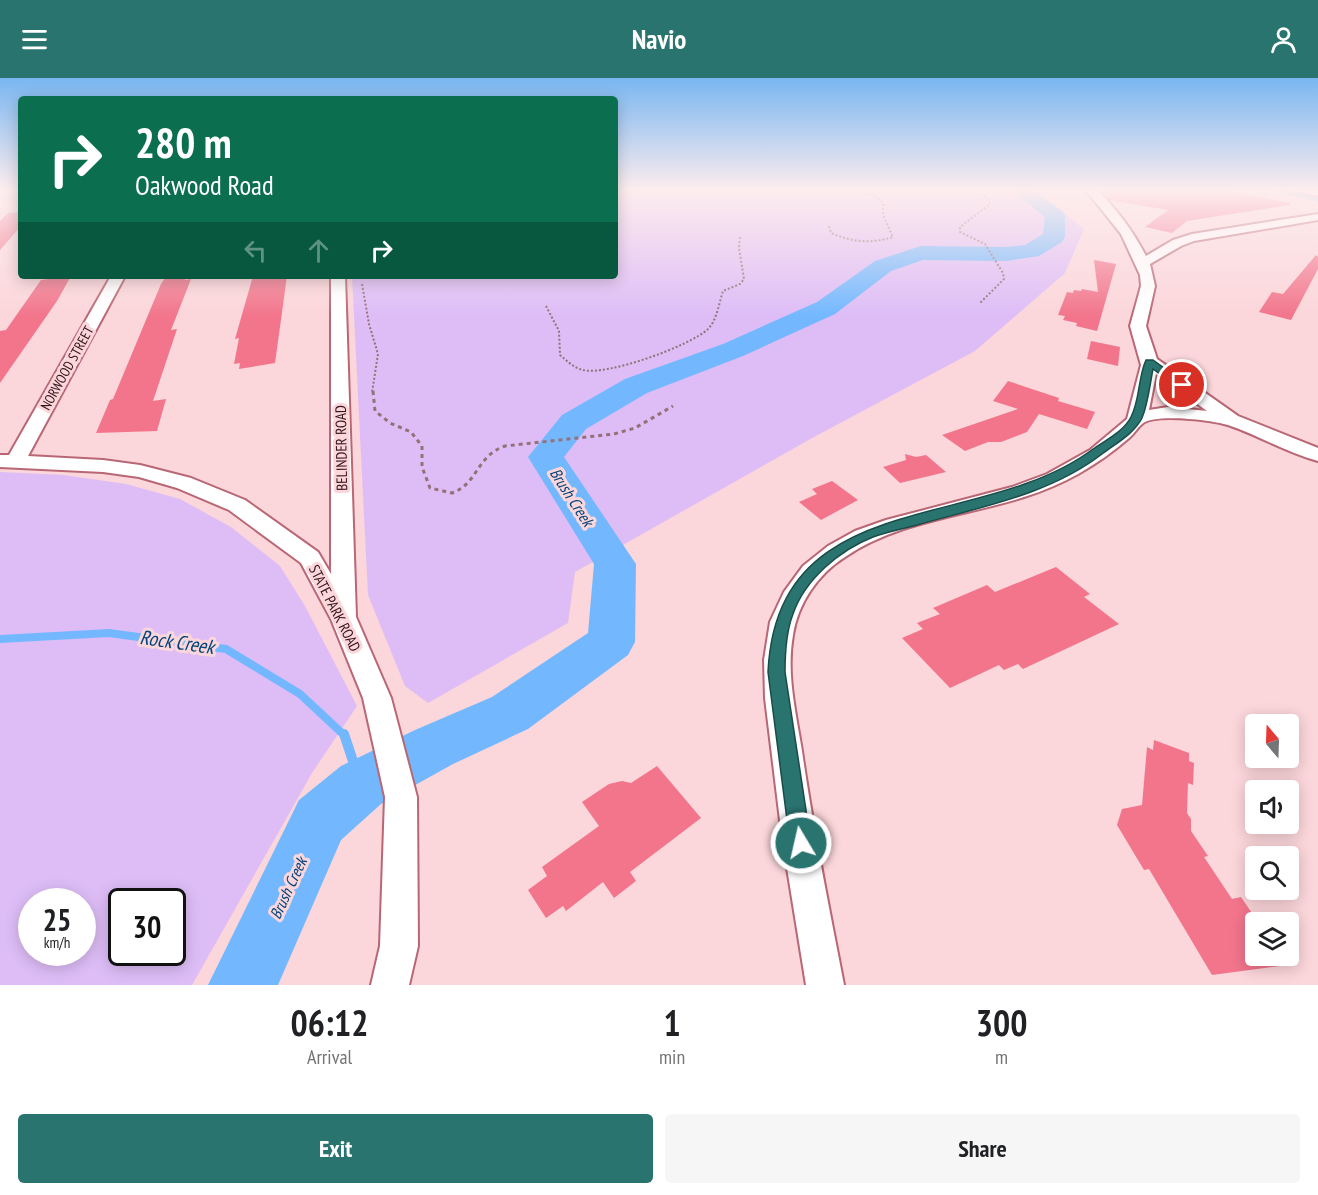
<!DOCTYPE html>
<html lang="en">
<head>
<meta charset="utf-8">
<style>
	body { margin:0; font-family:"PT Sans Narrow",sans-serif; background:#f6f6f6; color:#202124; height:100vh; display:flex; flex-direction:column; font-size:22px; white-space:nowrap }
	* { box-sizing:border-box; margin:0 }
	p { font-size:20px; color:#757577 }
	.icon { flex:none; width:33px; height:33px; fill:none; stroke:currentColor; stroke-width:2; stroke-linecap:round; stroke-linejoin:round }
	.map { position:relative; height:907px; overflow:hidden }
	.details { display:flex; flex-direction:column; background:#fff; flex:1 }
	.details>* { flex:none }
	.guide { position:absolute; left:18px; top:18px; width:600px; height:183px; border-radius:6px; box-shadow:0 3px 15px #0003; background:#0b6e4f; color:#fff; overflow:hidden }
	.needle { width:39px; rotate:341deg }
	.tools { position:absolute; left:1245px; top:636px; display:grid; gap:12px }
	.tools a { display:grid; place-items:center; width:54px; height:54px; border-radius:6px; background:#fff; box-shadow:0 3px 15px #0003; font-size:30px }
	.speed { position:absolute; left:18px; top:810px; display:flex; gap:12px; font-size:30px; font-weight:700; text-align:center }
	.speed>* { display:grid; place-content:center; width:78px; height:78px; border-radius:50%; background:#fff; box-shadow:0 3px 15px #0003; line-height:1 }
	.speed small { font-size:15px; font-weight:400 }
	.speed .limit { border:3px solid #111; border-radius:9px; background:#fff; color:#111 }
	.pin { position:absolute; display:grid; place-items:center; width:51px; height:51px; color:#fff; margin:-26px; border:3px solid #fff; border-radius:50%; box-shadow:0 2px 6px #0007 }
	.me { position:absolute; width:66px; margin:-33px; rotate:351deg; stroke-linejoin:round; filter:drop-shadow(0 0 4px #0008) }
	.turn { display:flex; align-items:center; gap:21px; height:126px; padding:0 18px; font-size:27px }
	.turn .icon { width:78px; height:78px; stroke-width:2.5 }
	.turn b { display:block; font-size:42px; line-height:51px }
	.lanes { display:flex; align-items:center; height:57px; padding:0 18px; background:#0003; justify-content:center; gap:30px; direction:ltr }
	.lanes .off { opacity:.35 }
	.eta { display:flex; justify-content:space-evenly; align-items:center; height:102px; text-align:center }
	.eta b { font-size:36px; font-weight:600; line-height:42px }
	.primary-button { display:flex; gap:12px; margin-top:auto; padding:12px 18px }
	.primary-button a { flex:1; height:69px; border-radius:6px; background:#2a7470; color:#fff; font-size:24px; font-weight:600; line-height:69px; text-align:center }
	.primary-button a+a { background:#f6f6f6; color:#202124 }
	header { display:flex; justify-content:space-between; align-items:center; height:78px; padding:0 18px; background:#2a7470; color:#fff; font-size:27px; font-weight:600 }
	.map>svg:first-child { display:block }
</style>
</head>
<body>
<header><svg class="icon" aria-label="menu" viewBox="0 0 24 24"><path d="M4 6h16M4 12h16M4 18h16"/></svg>Navio<svg class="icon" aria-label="person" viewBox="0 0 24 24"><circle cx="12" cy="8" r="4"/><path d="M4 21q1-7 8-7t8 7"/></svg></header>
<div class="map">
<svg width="1318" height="907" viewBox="0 0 1318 907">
	<rect width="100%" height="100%" fill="#fbd6da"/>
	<g fill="#debdf7" fill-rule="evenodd">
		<polygon points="615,111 1032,111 1084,151 1065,195 975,273 814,359 575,494 568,545 428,625 405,608 368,517 352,198 615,198"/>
		<path d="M0,394L63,397L126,406L180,421L231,449L280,488L305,528L357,628L312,695L192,907H0ZM32,824H82V874H32ZM122,824H172V874H122Z"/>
	</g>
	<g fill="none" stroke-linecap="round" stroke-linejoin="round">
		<polyline stroke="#73b8ff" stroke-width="4" points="1269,111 1318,121"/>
		<polyline stroke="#73b8ff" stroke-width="8" points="0,561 109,555 226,571 300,616 344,657"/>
		<polyline stroke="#73b8ff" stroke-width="10" points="344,656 361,707"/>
		<polygon fill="#73b8ff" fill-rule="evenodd" points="1011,111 1032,111 1062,133 1065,137 1065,159 1062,164 1039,178 1007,183 923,182 891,193 835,236 743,278 647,315 586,351 564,379 636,486 635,564 628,577 528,651 453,686 381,726 341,762 278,907 208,907 299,722 341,688 415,652 492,619 588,555 594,486 528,379 562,337 625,301 723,266 817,224 875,183 921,168 1007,169 1025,167 1043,156 1045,139"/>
	</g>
	<g fill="#f2758c">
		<polygon points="1101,111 1219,111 1291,125 1290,127 1187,143 1172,155 1145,149 1168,132 1109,122"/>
		<polygon points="21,134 21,148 0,172 0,143 8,135"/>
		<polygon points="1316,177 1318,179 1318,191 1291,242 1259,234 1272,214 1283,216"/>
		<polygon points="1094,182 1116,186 1097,253 1076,248 1077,245 1063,242 1065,238 1058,237 1067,214 1073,215 1074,212 1081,213 1082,211 1098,214"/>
		<polygon points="71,198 57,223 0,305 0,253 6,252 41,202"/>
		<polygon points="186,198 185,202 191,201 171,252 177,251 153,323 166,321 157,353 96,355 110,322 113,321 161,206 165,200"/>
		<polygon points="253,198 287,198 275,285 239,291 240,285 234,286 239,260 235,261"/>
		<polygon points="1091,263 1120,269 1118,288 1087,281"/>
		<polygon points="1008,303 1059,320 1058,323 1095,334 1087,351 1039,336 1027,354 1001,364 988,364 965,373 942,357 1018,331 993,323"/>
		<polygon points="905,376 916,379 926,377 946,394 900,405 883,389 906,382"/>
		<polygon points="832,403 858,422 821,442 799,424 817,416 812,411"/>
		<polygon points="1056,489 1090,516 1084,519 1119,546 1023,591 1018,586 1004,592 999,587 950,610 902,560 923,551 917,545 940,536 933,530 987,507 995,514"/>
		<polygon points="1154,662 1189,675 1189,683 1194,685 1193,707 1188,705 1187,735 1191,741 1191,753 1208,778 1204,779 1232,821 1241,819 1258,844 1256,844 1256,878 1281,878 1287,887 1212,897 1149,791 1144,792 1117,747 1122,731 1142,727 1147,669 1153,672"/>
		<polygon points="657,688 701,740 630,794 636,803 614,820 603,804 566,833 563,828 546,840 528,812 547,798 542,789 599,748 582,724 609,706 622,703 631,705"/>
	</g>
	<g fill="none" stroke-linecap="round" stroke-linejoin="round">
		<defs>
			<g id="street">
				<path d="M1085,111H1096C1116,130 1133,153 1146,178L1173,162L1192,156L1318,136V142L1194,163L1181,168L1150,186L1155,208L1146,248L1157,281L1238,338L1318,370V383C1287,375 1258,357 1228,347C1212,342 1154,335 1142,346C1137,350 1134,356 1129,360C1098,387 1063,407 1024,419C965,438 898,443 845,479C818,496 798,525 793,557C786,596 796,635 802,673C813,751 829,829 844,907H806L782,759L765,620L764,582L770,544L784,514L803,488L828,468L855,453L886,442L1012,409L1047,396L1090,372L1127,341L1141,287L1130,248L1141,208L1140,197L1121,156ZM1156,296L1207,333L1168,329L1149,332Z"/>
				<polygon points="1295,111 1318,112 1318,118 1296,113"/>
				<polygon points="111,198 125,198 28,378 103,382 140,387 191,400 245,422 318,474 331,496 331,198 345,198 356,539 391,620 417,719 418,868 409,907 371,907 380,868 385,719 363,620 331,541 301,485 229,432 177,410 139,399 103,394 0,389 0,377 9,377"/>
			</g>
		</defs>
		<use href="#street" stroke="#b96774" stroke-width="4"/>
		<g stroke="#937176" stroke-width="2" stroke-dasharray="2 2" stroke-linecap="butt">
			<polyline points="975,111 990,123 989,127 960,149 960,154 985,166 1003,195 1004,201 979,226"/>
			<path d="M829,148L831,155C852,164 871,166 893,159L883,137V125L874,117L845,111"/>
			<polyline points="362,206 369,246 378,276 372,315"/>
			<path d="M546,228L559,253L560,277C567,283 574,290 583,292C607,298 690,268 708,251C717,242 719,225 723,213L740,206L744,201L739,170L740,158"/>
		</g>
		<path stroke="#937176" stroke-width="3" stroke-dasharray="4 4" stroke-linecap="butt" d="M373,313L375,333L390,345L411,354L422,368V389L430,410L452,415C478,406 476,378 505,368L614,356L635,350L673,328"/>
		<use href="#street" fill="#fff" fill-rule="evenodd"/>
	</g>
	<linearGradient id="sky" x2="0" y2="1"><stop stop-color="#79b6f1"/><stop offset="0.47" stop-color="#fdedee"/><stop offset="1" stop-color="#fdedee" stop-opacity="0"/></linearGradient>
	<rect width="1318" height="238" fill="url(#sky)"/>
	<path fill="#2a7470" stroke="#1b4b49" stroke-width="1.5" d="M1146,282H1153L1187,307L1178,309L1153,291C1150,306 1148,326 1142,340C1134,356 1115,366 1102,376C1049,417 980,429 917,447C902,451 887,454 873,459C840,472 805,501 793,536C786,554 785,574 785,594L811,765L808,772L801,775L793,772L790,765L768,594C777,406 980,456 1093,371C1106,362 1124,353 1131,339C1140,322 1138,299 1146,282Z"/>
	<g text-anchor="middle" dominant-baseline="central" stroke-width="6" stroke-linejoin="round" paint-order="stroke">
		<g font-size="14" fill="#35151b" stroke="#fbd6da">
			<text transform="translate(67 290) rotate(-61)">NORWOOD STREET</text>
		</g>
		<g font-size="15" fill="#35151b" stroke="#fbd6da">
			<text transform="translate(341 370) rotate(-91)">BELINDER ROAD</text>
			<text transform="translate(335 530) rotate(63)">STATE PARK ROAD</text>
		</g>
		<g font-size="16" font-style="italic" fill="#00447b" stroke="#fbd6da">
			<text transform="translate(572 419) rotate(57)">Brush Creek</text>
			<text transform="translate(288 810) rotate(-65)">Brush Creek</text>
		</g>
		<g font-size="20" font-style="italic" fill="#00447b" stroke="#fbd6da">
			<text transform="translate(177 564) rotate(8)">Rock Creek</text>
		</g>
	</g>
</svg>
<div class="tools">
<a><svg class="needle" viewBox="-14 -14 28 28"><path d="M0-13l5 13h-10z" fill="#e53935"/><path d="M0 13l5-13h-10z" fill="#757577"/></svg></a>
<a><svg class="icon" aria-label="sound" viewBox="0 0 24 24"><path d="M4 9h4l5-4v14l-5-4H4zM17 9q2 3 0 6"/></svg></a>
<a><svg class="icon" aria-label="search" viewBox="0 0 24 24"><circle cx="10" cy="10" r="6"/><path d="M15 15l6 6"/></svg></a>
<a><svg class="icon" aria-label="layers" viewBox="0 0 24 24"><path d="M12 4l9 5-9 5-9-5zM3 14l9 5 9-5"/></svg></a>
</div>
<div class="speed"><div>25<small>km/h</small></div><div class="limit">30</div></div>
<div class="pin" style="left:1182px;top:307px;background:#d93025"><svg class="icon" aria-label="arrive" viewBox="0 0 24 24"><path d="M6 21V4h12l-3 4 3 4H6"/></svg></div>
<svg class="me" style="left:801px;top:765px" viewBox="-20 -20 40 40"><circle r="17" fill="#2a7470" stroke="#fff" stroke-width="3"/><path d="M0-11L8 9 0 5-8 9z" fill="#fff"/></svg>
<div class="guide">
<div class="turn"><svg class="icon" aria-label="right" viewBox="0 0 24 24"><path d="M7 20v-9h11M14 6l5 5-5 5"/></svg><div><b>280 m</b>Oakwood Road</div></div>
<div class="lanes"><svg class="icon off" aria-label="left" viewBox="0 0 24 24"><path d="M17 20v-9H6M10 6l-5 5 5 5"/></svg><svg class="icon off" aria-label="ahead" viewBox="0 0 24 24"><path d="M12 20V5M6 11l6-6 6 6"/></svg><svg class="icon" aria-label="right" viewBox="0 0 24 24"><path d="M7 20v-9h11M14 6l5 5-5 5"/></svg></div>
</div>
</div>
<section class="details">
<div class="eta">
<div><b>06:12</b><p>Arrival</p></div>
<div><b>1</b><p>min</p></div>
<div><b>300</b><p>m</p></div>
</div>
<div class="primary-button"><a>Exit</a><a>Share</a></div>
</section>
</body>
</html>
